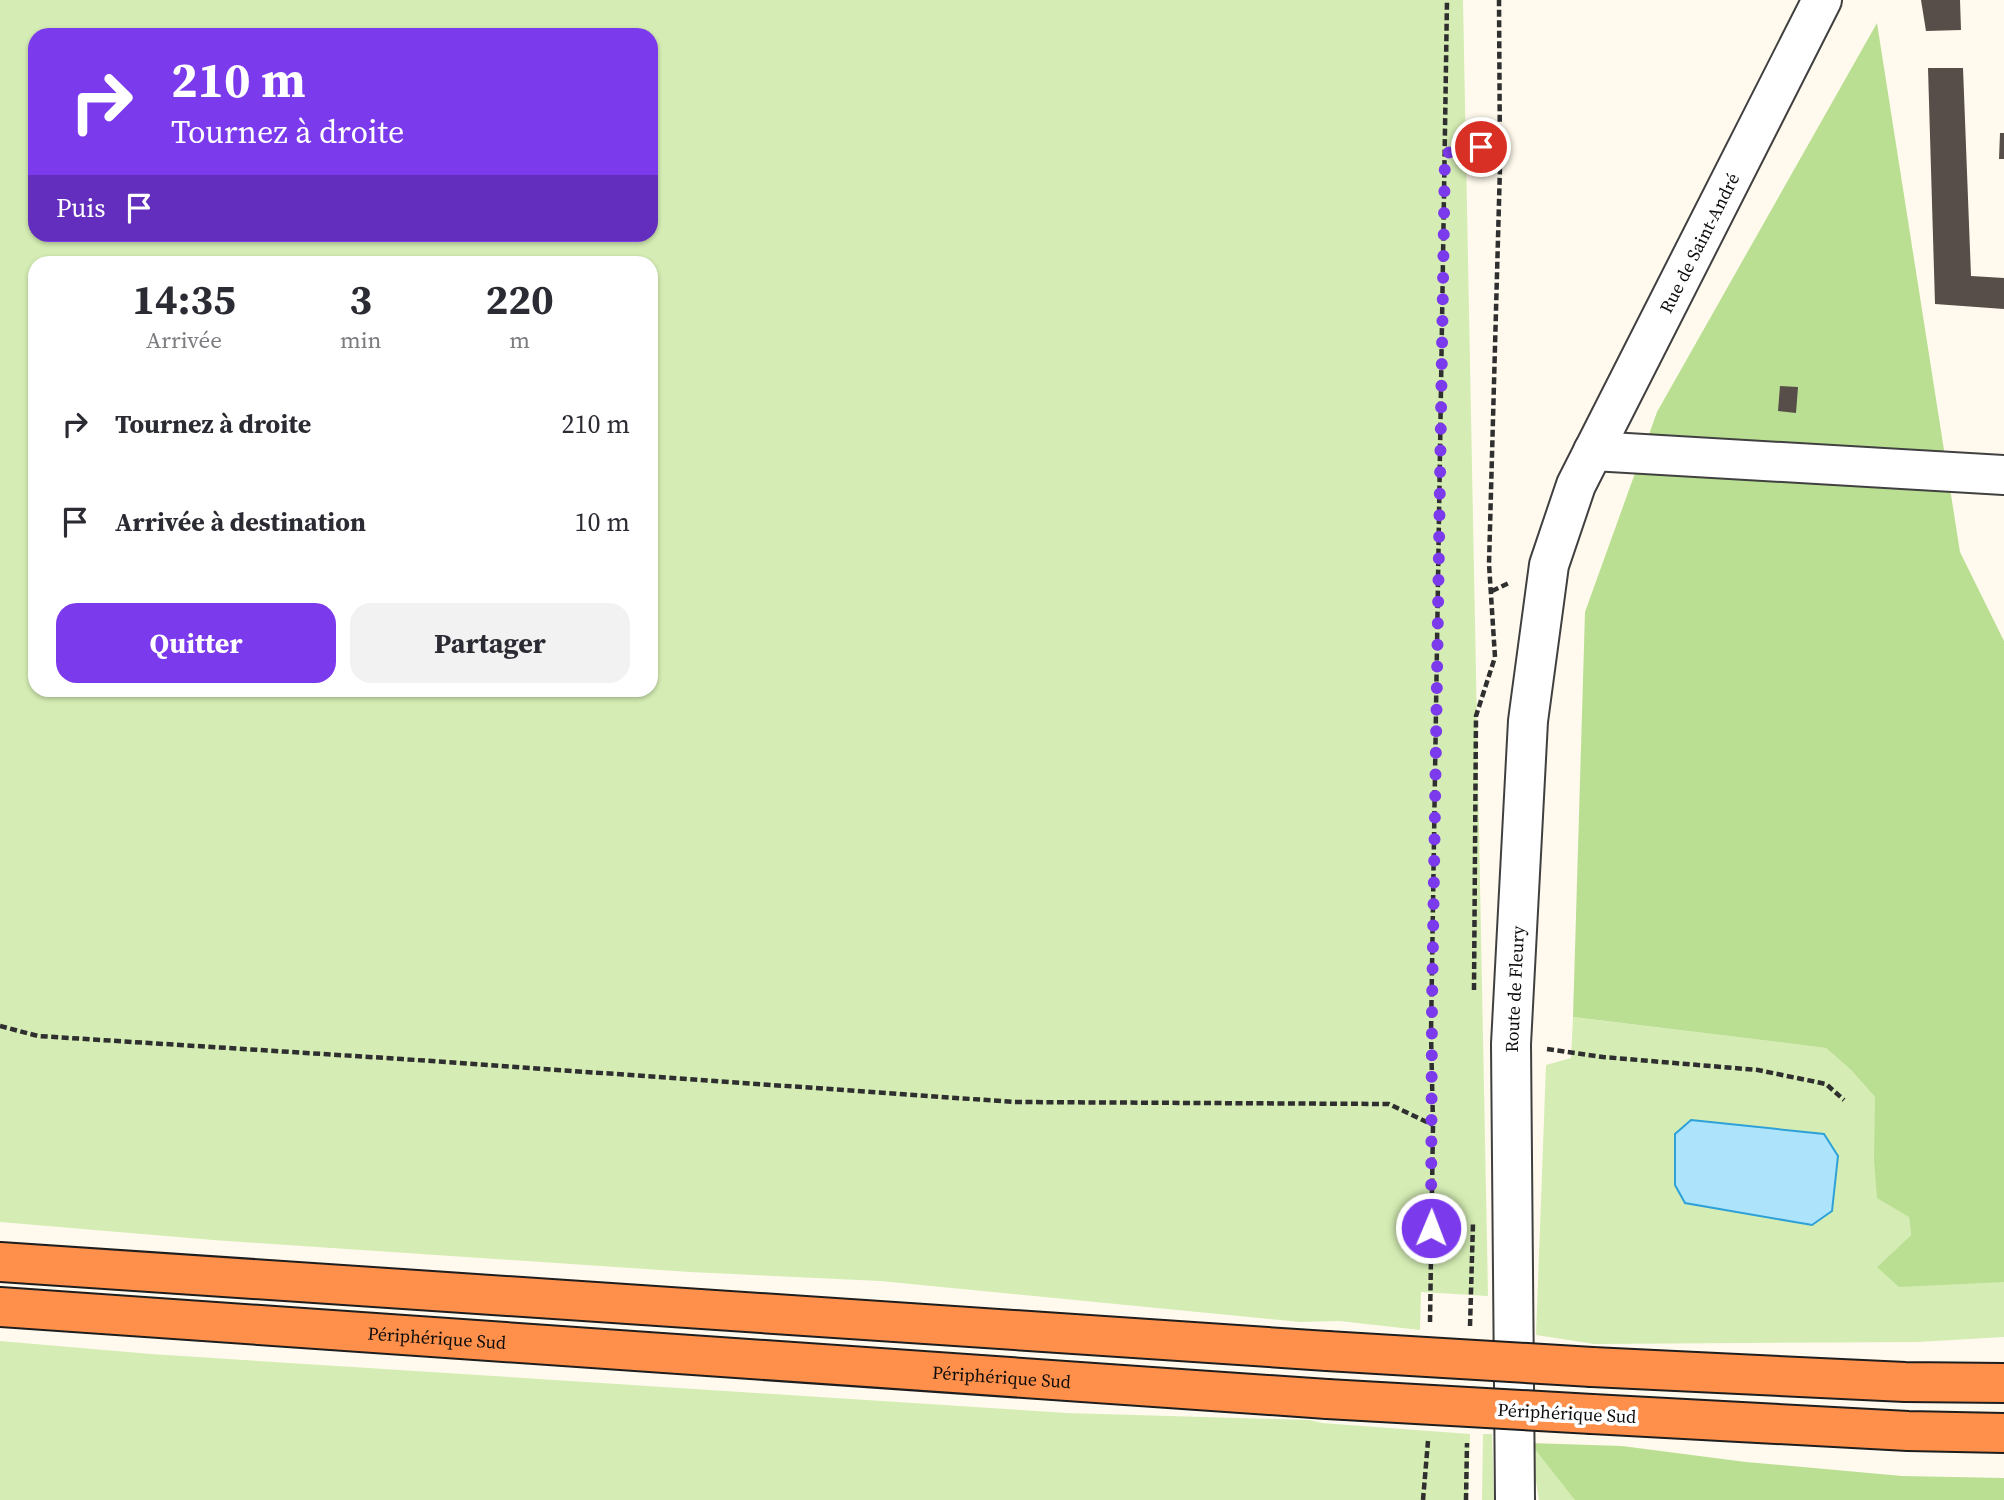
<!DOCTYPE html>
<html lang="fr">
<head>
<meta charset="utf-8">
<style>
	body { margin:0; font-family:"Source Serif 4",serif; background:#f2f2f3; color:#2b2b33; height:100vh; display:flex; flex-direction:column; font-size:26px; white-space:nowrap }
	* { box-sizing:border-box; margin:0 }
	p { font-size:23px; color:#7c7c81 }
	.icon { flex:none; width:38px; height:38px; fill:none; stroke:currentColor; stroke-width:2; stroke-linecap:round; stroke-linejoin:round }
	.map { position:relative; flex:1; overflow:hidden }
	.sheet { position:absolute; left:28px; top:256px; width:630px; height:441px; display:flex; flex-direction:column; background:#fff; border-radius:21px; box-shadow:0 2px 5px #0004 }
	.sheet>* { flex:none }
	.hud { position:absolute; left:28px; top:28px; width:630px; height:214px; border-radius:21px; box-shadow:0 2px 5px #0004; background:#7c3aed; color:#fff; overflow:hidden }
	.pin { position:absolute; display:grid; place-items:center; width:60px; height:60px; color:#fff; margin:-30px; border:4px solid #fff; border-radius:50%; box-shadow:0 2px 7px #0007 }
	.me { position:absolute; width:77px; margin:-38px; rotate:1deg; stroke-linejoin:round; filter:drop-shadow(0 0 5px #0008) }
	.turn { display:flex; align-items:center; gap:24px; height:147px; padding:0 28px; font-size:32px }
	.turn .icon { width:91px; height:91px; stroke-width:2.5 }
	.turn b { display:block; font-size:49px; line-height:60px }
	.then { display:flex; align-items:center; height:66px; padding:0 28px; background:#0003; gap:14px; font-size:26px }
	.eta { display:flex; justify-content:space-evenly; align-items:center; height:119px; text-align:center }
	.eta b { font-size:42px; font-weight:700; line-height:49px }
	.cta { display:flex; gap:14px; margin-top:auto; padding:14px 28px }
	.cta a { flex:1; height:80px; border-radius:21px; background:#7c3aed; color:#fff; font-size:28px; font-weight:700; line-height:80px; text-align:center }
	.cta a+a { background:#f2f2f3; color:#2b2b33 }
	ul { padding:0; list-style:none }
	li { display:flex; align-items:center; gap:21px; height:98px; padding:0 28px }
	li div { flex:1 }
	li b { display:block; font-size:26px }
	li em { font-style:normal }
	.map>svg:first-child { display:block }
</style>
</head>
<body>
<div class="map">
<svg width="2004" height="1500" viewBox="0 0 2004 1500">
	<rect width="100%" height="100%" fill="#fffaed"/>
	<g fill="#d5edb4" fill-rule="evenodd">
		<path d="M0,0H1463L1488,1296L1421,1292L1420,1330L1339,1321L1300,1322L880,1281L690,1272L213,1240L0,1222ZM35,35H651V234H35ZM35,262H651V690H35Z"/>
		<polygon points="1573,1017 1826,1048 1851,1070 1875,1097 1909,1217 1911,1235 1877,1267 1984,1282 2004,1282 2004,1337 1918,1342 1594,1344 1536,1335 1546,1065 1571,1058"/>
		<polygon points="0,1341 151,1354 1067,1413 1310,1420 1322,1423 1470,1434 1468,1500 0,1500"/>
		<polygon points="1483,1434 1492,1434 1494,1500 1482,1500"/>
		<polygon points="1530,1443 1571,1492 1575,1500 1539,1500"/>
	</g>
	<g fill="#badf92">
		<polygon points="1877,23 1960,552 2004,641 2004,1282 1899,1287 1877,1267 1911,1235 1909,1217 1877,1198 1874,1160 1875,1097 1851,1070 1826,1048 1573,1017 1585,612 1657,412"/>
		<polygon points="1530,1443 1622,1446 1746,1462 1902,1476 2004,1478 2004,1500 1575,1500"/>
	</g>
	<polygon fill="#ade4fb" stroke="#2ea1d8" stroke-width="2" points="1691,1120 1824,1134 1838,1156 1832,1211 1812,1225 1685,1203 1675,1185 1675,1134"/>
	<g fill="#574d49">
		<polygon points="1921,0 1960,0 1961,30 1926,31"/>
		<polygon points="1928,68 1963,68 1971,276 2004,278 2004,309 1935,304"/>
		<polygon points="2000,133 2004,133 2004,159 1999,159"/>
		<polygon points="1780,386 1798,387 1796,413 1778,411"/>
	</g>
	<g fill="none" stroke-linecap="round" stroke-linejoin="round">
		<defs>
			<g id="minor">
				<polyline points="1593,451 2004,475"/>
				<path id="s1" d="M1515,1500L1511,1044L1528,721L1549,565L1576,485L1822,0"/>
			</g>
			<g id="highway">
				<polyline points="0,1262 1327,1351"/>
				<path id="s2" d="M0,1307L1327,1399"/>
				<polyline points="1592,1367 1905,1382 2004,1383"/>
				<polyline points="1592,1414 1908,1431 2004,1433"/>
			</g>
		</defs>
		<use href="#minor" stroke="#404040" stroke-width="42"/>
		<use href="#highway" stroke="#1e1e1e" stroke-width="42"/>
		<g stroke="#2f2f2f" stroke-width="4.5" stroke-dasharray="7 3.5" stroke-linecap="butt">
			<path d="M1445,152C1464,155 1480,147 1500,145"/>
			<polyline points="1492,591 1511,582"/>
			<polyline points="1474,990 1476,716 1495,657 1489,564 1500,166 1499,0"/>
			<polyline points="0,1026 38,1036 402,1059 1014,1102 1389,1104 1433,1125"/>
			<polyline points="1547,1049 1603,1057 1758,1070 1826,1084 1844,1100"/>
			<polyline points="1430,1322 1433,1125 1431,1033 1447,0"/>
			<polyline points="1470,1326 1473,1223"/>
			<polyline points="1423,1500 1428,1441"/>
			<polyline points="1466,1500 1467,1443"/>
		</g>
		<use href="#minor" stroke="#fff" stroke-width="38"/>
		<use href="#highway" stroke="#ff904b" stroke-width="38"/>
		<defs>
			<g id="highway-bridge">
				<polyline points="1327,1351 1592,1367"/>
				<polyline points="1327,1399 1592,1414"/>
			</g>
		</defs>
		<use href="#highway-bridge" stroke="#1e1e1e" stroke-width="42" stroke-linecap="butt"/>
		<use href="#highway-bridge" stroke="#ff904b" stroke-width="38"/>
	</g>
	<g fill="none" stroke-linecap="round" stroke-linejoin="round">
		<polyline stroke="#7c3aed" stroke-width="12" stroke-dasharray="0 21.6" points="1431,1228 1432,1005 1445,152 1461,154 1481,147"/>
	</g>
	<g text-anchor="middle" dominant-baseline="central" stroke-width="7" stroke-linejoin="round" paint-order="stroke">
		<g font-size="18" fill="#0d0d0d" stroke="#fff">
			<text stroke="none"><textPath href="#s1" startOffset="1293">Rue de Saint-André</textPath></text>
			<text stroke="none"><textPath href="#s1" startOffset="511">Route de Fleury</textPath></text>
			<text stroke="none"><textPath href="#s2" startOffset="438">Périphérique Sud</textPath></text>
			<text stroke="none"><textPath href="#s2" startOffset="1004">Périphérique Sud</textPath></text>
			<text transform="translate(1567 1413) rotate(3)">Périphérique Sud</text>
		</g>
	</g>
</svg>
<div class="pin" style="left:1481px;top:147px;background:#d93025"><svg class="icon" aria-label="arrive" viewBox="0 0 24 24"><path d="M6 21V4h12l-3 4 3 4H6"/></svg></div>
<svg class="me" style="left:1431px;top:1228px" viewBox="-20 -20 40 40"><circle r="17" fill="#7c3aed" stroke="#fff" stroke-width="3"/><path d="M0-11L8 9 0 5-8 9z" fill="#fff"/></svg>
<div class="hud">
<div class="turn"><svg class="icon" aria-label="right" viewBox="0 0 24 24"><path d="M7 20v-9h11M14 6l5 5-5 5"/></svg><div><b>210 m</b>Tournez à droite</div></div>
<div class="then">Puis<svg class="icon" aria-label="arrive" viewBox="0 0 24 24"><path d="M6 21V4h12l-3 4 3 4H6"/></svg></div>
</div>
<section class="sheet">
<div class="eta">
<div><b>14:35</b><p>Arrivée</p></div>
<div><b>3</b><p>min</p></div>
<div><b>220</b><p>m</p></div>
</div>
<ul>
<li><svg class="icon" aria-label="right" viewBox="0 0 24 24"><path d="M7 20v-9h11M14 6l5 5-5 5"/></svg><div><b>Tournez à droite</b></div><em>210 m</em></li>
<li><svg class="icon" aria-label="arrive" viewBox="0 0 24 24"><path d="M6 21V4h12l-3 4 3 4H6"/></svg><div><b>Arrivée à destination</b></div><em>10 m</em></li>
</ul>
<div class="cta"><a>Quitter</a><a>Partager</a></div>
</section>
</div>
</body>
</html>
